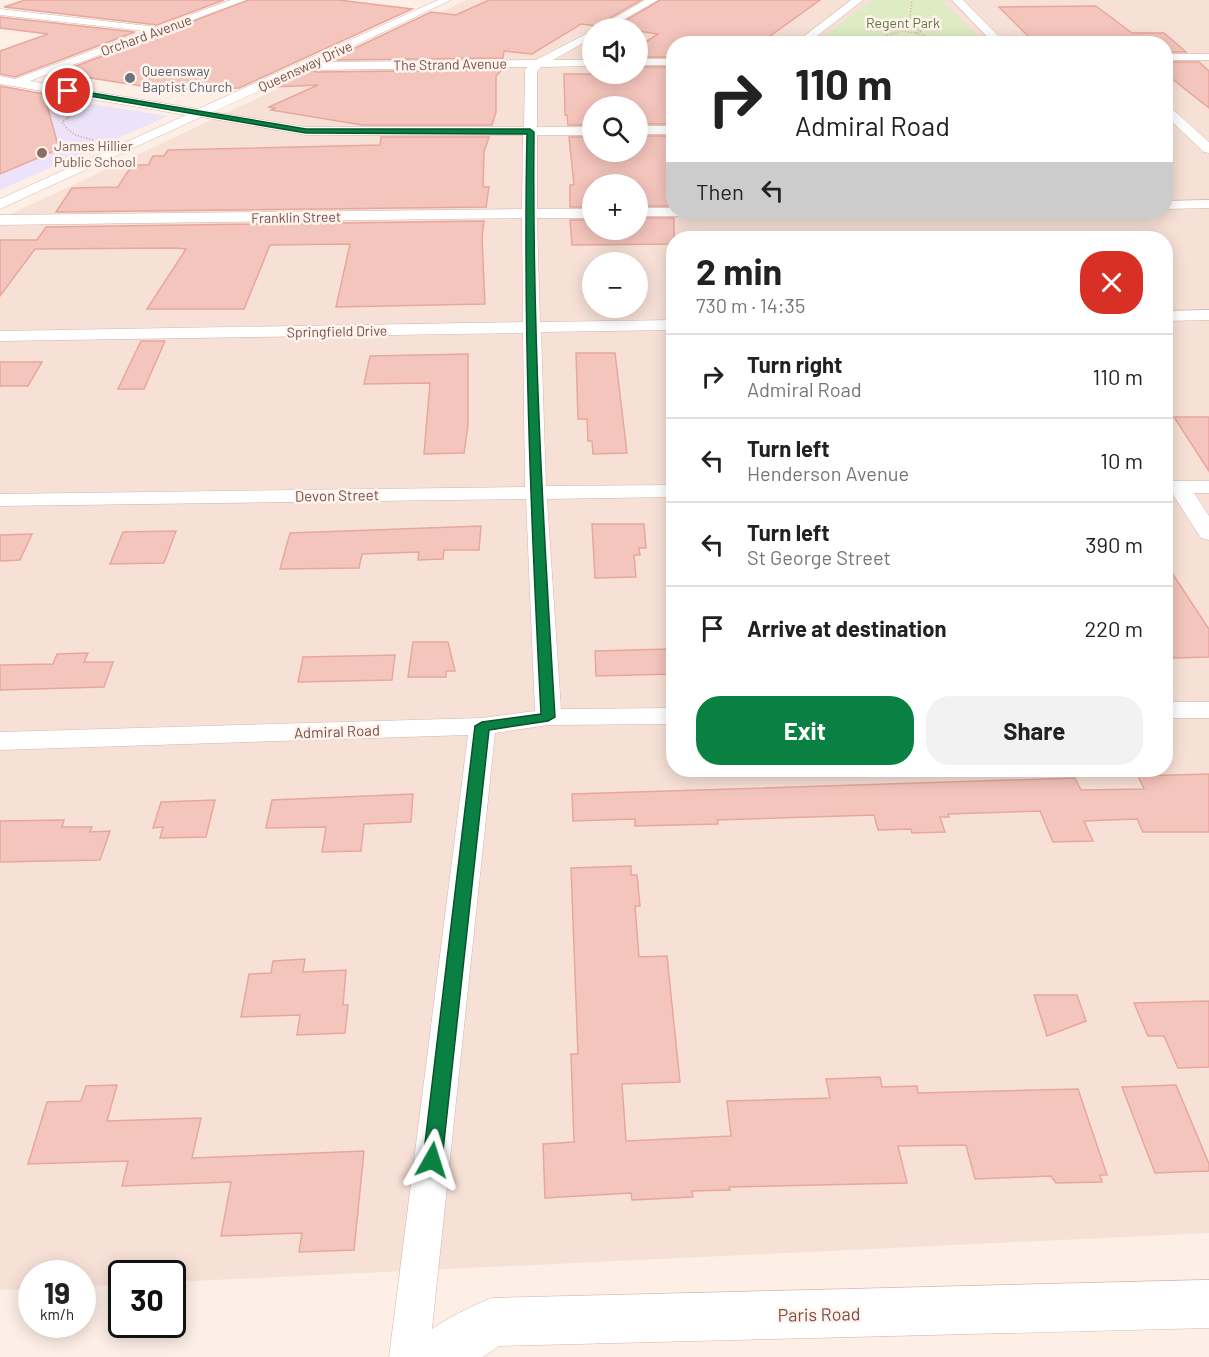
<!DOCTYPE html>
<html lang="en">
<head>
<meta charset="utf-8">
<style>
	body { margin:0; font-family:Barlow,sans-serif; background:#f2f2f2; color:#222; height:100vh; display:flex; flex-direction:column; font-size:22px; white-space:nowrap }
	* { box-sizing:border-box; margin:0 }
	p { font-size:20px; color:#767676 }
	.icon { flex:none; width:33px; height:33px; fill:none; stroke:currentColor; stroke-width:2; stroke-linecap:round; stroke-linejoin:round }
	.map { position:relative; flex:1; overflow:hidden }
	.drawer { position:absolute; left:666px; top:231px; width:507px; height:546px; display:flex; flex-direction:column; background:#fff; border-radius:24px; box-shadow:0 3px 15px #0003 }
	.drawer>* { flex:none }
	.top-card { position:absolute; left:666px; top:36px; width:507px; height:183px; border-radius:24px; box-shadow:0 3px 15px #0003; background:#fff; color:#222; overflow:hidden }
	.tools { position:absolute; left:582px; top:18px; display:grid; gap:12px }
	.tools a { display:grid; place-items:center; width:66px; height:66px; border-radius:50%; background:#fff; box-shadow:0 3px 15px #0003; font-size:30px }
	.speed { position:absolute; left:18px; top:1260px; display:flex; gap:12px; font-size:30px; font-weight:700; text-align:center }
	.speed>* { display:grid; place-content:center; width:78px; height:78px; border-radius:50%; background:#fff; box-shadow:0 3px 15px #0003; line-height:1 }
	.speed small { font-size:15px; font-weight:400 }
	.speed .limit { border:3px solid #111; border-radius:9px; background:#fff; color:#111 }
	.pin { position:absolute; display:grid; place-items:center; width:51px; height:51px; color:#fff; margin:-26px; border:3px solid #fff; border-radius:50%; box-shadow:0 2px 6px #0007 }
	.me { position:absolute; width:66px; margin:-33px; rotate:6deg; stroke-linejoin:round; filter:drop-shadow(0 0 4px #0008) }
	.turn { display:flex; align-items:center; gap:21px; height:126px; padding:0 30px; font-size:27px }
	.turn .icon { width:78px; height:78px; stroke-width:2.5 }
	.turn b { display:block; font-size:42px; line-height:51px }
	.then { display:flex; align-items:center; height:57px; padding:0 30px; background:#0003; gap:12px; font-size:22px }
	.round { display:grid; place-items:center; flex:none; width:63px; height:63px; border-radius:24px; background:#f2f2f2 }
	.summary { display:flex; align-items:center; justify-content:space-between; height:102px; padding:0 30px }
	h1 { font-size:36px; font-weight:700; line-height:45px }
	.primary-button { display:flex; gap:12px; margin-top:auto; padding:12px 30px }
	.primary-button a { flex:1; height:69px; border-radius:24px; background:#0b8043; color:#fff; font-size:24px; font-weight:700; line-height:69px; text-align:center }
	.primary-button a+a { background:#f2f2f2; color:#222 }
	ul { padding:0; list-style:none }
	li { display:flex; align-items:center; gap:18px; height:84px; padding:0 30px; border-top:2px solid #e0e0e0 }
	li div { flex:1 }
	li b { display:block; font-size:22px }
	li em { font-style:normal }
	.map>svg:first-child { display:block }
</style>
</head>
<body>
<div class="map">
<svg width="1209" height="1357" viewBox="0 0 1209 1357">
	<rect width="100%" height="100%" fill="#fdefe6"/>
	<path fill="#f7e1d7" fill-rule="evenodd" d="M467,0H1209V1233L173,1282L172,1274H122L121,1285L83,1286L82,1274H32L31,1289L0,1290V219ZM592,28H638V74H592ZM674,44H1166V212H674ZM592,106H638V152H592ZM592,184H638V230H592ZM674,238H1166V770H674ZM592,262H638V308H592Z"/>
	<polygon fill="#ece3fa" points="0,89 22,93 168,116 0,190"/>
	<polygon fill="#deecc3" points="872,0 940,0 985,43 815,43"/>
	<g fill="#f4c5bc" stroke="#e8a79c" stroke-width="1.5">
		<polygon points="25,0 224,0 157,25 4,7"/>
		<polygon points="248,0 339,0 412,9 239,88 163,90 153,85 148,87 58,73"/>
		<polygon points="489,0 641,0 596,26 581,24 532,54 504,51 503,58 330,60 431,12 456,15"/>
		<polygon points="660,0 820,0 759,44 674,44 674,57 638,57 638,47 658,34 638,31 638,28 613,28"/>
		<polygon points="1096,6 1132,33 1164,33 1186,52 1166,52 1166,44 1036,44 999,7"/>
		<polygon points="0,17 135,32 15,77 0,74 0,51 48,34 0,28"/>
		<polygon points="1166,62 1199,62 1209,71 1209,108 1166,74"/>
		<polygon points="638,67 674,67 674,124 638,124 638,106 592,106 592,125 568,125 567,115 565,115 564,74 638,74"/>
		<polygon points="311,70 316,72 502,70 496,76 496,112 492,125 362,125 271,110 275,108 269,107 318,85 273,87"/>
		<polygon points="0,86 44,94 59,149 0,174"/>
		<polygon points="638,136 674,136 674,206 638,206 638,184 592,184 592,207 570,207 570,185 574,185 569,137 592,137 592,152 638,152"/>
		<polygon points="381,137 489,137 484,152 483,187 489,187 486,207 56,212 72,188 118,187 132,165 148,165 153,156 164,156 168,150 380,145"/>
		<polygon points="638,218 674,218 674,244 572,245 570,220 592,220 592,230 638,230"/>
		<polygon points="484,221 482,238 485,304 336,307 350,244 270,245 244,309 147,309 186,249 175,248 35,249 0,296 0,240 37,240 46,227"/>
		<polygon points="141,341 165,341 144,389 118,389"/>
		<polygon points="576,353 615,353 627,453 593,454 592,441 588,441 587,419 578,419"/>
		<polygon points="468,354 468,425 464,453 424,454 430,383 364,384 370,356"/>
		<polygon points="0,362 42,362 28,386 0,386"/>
		<polygon points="1174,417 1209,417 1209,471"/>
		<polygon points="592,524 644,524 646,548 639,548 640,555 634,555 636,577 595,578"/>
		<polygon points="481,526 479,550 444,550 443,559 418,560 419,552 362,554 359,568 280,569 290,533"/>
		<polygon points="176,531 164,563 110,564 123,532"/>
		<polygon points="32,534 20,560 0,561 0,535"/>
		<polygon points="1166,564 1209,629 1209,657 1174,658 1166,643"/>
		<polygon points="413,642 448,642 455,671 446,671 446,677 408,677"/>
		<polygon points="669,649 673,674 596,676 595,651"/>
		<polygon points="88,653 84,662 113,662 104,687 0,690 0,665 53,664 57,654"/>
		<polygon points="395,655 392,680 298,682 303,657"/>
		<polygon points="1209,774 1209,832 1143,832 1137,819 1084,821 1093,841 1053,842 1040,811 948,814 949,817 940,817 945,832 912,833 911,829 878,830 874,815 717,820 718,824 635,826 635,819 573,821 572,794 1075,778 1081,790 1144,789 1138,776"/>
		<polygon points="413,794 411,822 364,824 361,851 322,852 326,827 266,828 272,800"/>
		<polygon points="215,800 206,837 160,838 163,827 153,828 161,802"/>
		<polygon points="64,820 62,827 92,827 90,832 110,831 100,860 0,862 0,821"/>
		<polygon points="631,866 631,875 637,875 640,906 635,906 639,957 667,956 680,1082 622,1084 626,1141 731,1136 727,1101 830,1098 826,1079 880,1077 882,1087 917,1086 918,1093 1078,1089 1107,1175 1100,1175 1102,1182 1056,1183 1051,1176 975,1179 966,1145 898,1146 907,1183 729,1187 730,1190 692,1191 693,1197 632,1200 631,1193 545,1198 543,1144 574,1142 571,1054 578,1054 571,868"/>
		<polygon points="305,959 303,972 346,970 343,1005 348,1005 345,1033 297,1035 300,1015 241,1017 249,974 271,973 273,961"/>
		<polygon points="1034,995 1077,995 1086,1021 1047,1036"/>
		<polygon points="1209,1001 1209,1067 1178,1068 1164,1036 1148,1036 1134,1003"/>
		<polygon points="117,1085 107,1121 201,1118 192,1158 364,1151 354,1250 299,1252 302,1233 221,1236 231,1182 122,1186 128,1161 28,1164 47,1102 81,1101 86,1086"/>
		<polygon points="1176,1085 1209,1164 1209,1171 1155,1173 1122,1087"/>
	</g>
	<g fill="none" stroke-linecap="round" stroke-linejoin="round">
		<defs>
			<g id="street">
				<path d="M231,0H246L30,81L198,109L438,0H451L320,62L536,60L592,31V38L553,60H592V66L541,67L537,71V127H592V135H537V209H592V218H537L540,322L674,320V330L541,332L546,486L674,485V497L547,499L561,709L674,708V724L548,725L495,733L429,1357H389L468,735L0,750V732L482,718L535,711L526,499L0,506V494L525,487L523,333L0,341V331L523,322L522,218L0,225V215L522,209L523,135H306L201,117L0,209V199L186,115L0,84V76L15,79L145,31L0,15V9L157,27ZM311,67L316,70L527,67L525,70L524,127H306L213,112Z"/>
				<polygon points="645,0 658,0 609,28 597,28"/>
				<polygon points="851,0 863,0 807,44 794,44"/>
				<polygon points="952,0 963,0 1006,44 994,44"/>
				<rect x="1166" y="54" width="43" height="6"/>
				<rect x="638" y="59" width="36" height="6"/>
				<polygon points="1166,106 1170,107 1209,142 1209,153 1204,152 1166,116"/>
				<rect x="638" y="126" width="36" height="8"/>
				<polygon points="1209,200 1209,208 1166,209 1166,201"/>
				<polygon points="638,208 674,208 674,212 685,212 678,216 638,216"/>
				<polygon points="1209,310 1209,320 1166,321 1166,311"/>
				<polygon points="1166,481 1209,481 1209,493 1194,493 1209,516 1209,540 1201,538 1172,493 1166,493"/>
				<rect x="1166" y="702" width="43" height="16"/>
			</g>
			<path id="secondary" d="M1209,1280V1328L499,1346L483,1357H414C416,1352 418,1344 421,1339C432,1325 475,1304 492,1298Z"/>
		</defs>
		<use href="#street" stroke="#d2b6ae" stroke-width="1"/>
		<use href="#secondary" stroke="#d8b6ad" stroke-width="1"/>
		<g stroke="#d9a89f" stroke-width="1.5" stroke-dasharray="1 2" stroke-linecap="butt">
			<polyline points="909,27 912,0"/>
			<polygon points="909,27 922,31 916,33 897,30"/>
			<polyline points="916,33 953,44"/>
			<polyline points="855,44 899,32"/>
			<polyline points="67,118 75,113"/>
		</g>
		<g stroke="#d9a89f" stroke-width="2" stroke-dasharray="1 2" stroke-linecap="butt">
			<path d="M69,117L62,122C70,135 80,137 94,140"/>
			<polyline points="65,146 77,145"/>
		</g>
		<use href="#street" fill="#fff" fill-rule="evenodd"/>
		<use href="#secondary" fill="#fff" fill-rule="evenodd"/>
	</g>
	<path fill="#0b8043" stroke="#07532c" stroke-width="1.5" d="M68,89L306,129H530L534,132C532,327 543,522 555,717L548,721L489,730L442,1160L439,1166L432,1169L426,1166L423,1160L475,726L482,722L541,714C531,520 523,327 527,134L306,133L66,92Z"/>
	<circle fill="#6b7280" stroke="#fff4ed" stroke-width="2" cx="130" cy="78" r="6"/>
	<circle fill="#8d6e63" stroke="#fff4ed" stroke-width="2" cx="42" cy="153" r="6"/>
	<g text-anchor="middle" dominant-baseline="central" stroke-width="5" stroke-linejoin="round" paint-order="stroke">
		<g font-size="14" fill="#5e793e" stroke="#fff4ed">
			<text x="903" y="22">Regent Park</text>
		</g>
		<g font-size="14" fill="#784f49" stroke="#fff4ed">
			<text transform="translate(146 35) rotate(-20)">Orchard Avenue</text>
			<text transform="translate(450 64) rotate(-1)">The Strand Avenue</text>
			<text transform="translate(305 66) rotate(-25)">Queensway Drive</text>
			<text transform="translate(296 217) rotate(-1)">Franklin Street</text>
			<text transform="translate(337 331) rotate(-1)">Springfield Drive</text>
		</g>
		<g font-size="14" fill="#5b616d" stroke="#fff4ed" text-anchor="start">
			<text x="142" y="70">Queensway<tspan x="142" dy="16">Baptist Church</tspan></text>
		</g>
		<g font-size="14" fill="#785e54" stroke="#fff4ed" text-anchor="start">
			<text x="54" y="145">James Hillier<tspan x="54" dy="16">Public School</tspan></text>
		</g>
		<g font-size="15" fill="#784f49" stroke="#fff4ed">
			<text transform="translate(337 495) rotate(-1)">Devon Street</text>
			<text transform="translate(337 731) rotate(-2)">Admiral Road</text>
		</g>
		<g font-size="18" fill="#784f49" stroke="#fff4ed">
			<text transform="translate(819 1314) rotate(-1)">Paris Road</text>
		</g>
	</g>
</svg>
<div class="tools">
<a><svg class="icon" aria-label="sound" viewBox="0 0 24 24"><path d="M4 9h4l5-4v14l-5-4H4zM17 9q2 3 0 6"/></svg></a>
<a><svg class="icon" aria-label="search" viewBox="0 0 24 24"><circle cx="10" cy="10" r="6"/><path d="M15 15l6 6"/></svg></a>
<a>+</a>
<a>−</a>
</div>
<div class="speed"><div>19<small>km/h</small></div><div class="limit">30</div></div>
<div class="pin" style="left:68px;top:91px;background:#d93025"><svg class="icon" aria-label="arrive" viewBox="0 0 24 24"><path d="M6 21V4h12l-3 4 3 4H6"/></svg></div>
<svg class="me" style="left:432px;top:1160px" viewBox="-20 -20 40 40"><path d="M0-17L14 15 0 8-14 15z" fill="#0b8043" stroke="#fff" stroke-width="4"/></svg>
<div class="top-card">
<div class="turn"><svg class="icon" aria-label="right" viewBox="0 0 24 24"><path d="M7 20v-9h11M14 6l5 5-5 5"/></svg><div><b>110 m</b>Admiral Road</div></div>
<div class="then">Then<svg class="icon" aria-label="left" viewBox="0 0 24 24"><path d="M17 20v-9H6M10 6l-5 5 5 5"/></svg></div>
</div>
<section class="drawer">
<div class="summary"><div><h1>2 min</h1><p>730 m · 14:35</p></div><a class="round" style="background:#d93025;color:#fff"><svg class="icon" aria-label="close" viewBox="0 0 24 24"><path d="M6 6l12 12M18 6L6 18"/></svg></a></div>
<ul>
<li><svg class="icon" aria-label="right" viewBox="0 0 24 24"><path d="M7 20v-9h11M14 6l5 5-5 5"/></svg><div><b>Turn right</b><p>Admiral Road</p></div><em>110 m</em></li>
<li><svg class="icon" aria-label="left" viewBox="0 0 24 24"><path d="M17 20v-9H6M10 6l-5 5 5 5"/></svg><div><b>Turn left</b><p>Henderson Avenue</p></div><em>10 m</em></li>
<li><svg class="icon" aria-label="left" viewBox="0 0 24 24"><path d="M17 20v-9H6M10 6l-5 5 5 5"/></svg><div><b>Turn left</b><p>St George Street</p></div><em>390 m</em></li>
<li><svg class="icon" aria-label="arrive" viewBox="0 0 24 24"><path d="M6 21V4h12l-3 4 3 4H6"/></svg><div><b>Arrive at destination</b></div><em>220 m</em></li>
</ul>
<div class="primary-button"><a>Exit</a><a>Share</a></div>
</section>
</div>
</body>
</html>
